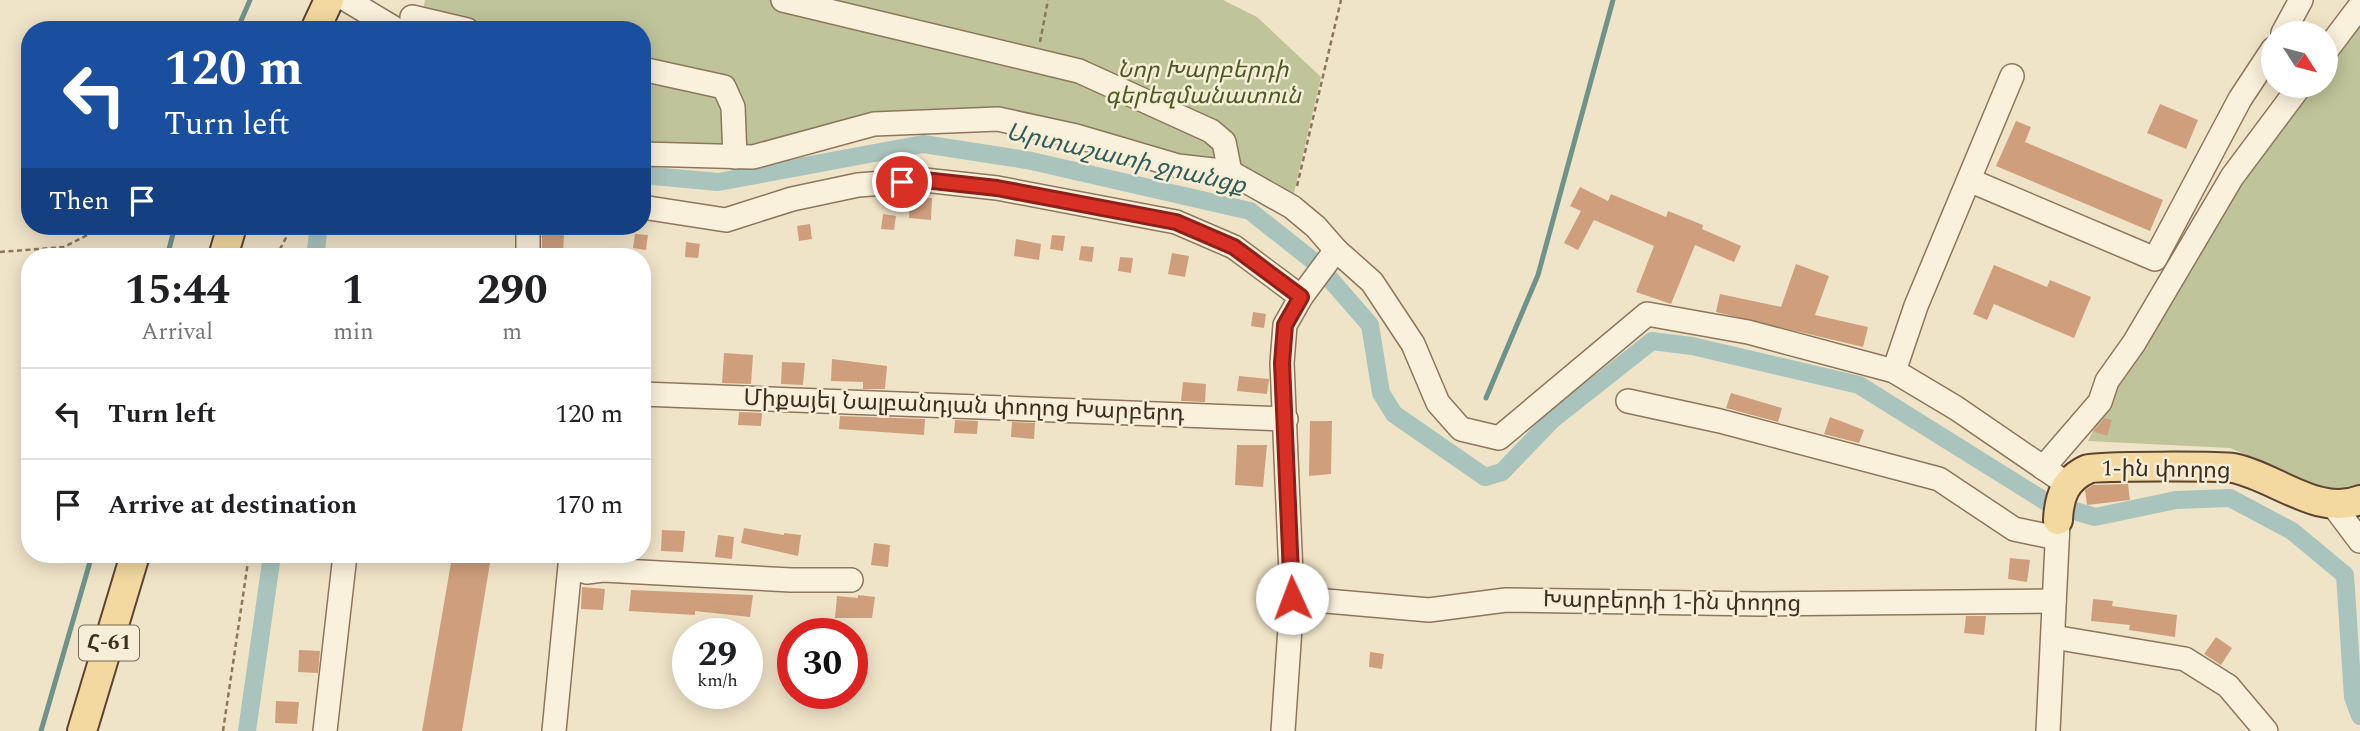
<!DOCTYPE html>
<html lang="en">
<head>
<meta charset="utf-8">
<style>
	body { margin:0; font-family:Spectral,"Noto Sans Armenian",serif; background:#f2f2f2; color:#202124; height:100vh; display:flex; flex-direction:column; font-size:26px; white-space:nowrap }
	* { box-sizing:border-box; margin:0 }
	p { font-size:23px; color:#757577 }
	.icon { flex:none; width:38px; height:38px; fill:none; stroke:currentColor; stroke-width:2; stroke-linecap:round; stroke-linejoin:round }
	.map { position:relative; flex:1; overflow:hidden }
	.side { position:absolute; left:21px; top:248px; width:630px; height:315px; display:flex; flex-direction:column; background:#fff; border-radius:28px; box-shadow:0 4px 18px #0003 }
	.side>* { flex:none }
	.banner { position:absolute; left:21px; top:21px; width:630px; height:214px; border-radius:28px; box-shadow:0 4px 18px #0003; background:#1a4fa0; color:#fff; overflow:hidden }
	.needle { width:46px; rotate:126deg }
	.buttons { position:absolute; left:2261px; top:21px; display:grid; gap:14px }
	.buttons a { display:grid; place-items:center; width:77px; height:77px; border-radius:50%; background:#fff; box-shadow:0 4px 18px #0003; font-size:35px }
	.speed { position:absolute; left:672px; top:618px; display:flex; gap:14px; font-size:35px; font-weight:700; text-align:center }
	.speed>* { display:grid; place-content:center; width:91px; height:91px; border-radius:50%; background:#fff; box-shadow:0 4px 18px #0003; line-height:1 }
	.speed small { font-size:18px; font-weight:400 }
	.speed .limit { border:10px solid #d22; background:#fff; color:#111 }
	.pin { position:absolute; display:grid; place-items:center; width:60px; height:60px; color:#fff; margin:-30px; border:4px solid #fff; border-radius:50%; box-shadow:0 2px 7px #0007 }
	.me { position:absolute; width:77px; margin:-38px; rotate:358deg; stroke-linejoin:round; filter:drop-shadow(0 0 5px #0008) }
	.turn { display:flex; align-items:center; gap:24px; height:147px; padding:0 28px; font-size:32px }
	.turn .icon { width:91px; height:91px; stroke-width:2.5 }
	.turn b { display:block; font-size:49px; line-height:60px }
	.then { display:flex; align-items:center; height:66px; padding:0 28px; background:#0003; gap:14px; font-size:26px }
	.eta { display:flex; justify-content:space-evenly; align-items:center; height:119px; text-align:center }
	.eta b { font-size:42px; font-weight:700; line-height:49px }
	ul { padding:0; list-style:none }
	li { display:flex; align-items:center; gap:21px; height:91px; padding:0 28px; border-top:2px solid #e0e0e0 }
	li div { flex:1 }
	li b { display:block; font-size:26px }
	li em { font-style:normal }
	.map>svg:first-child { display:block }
</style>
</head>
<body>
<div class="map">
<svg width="2360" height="731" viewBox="0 0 2360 731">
	<rect width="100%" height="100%" fill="#f0e4c8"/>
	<g fill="#bfc49a">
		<polygon points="425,0 1223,0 1257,17 1321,77 1293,197 1031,123 881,118 756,161 642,148 642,30 419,30"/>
		<polygon points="2360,15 2360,499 2357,502 2230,448 2088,441 2126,365 2232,182 2307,86 2326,86 2326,61"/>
	</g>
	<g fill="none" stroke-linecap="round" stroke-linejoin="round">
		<g stroke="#6f938a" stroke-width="5">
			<polyline points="237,30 250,0"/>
			<polyline points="167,257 175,226"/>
			<polyline points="1486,398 1538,275 1613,0"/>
			<polyline points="41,731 92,555"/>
		</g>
		<g stroke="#a9c4bc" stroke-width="18">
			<polyline points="642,175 718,182 923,144 1027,160 1250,211 1317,264 1370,325 1381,393 1394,414 1485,477 1502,472 1552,420 1652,341 1692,346 1859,385 2048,503 2095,517 2176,500 2230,498 2292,531 2345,575 2353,697 2360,716"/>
			<polyline points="315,257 319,226"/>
			<polyline points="247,731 272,555"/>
		</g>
	</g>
	<g fill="#cf9f7d">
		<polygon points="2160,104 2198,120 2186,149 2147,133"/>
		<polygon points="2016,121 2031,127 2025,142 2163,200 2150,231 1996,166"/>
		<polygon points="1580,187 1608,201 1611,194 1666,217 1668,211 1703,225 1702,229 1741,246 1734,262 1695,245 1671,304 1636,292 1654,246 1594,220 1578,250 1564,243 1581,211 1570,206"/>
		<polygon points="910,197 932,198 931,220 909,218"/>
		<polygon points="883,214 896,216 894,230 881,229"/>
		<polygon points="810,224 812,239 799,241 797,226"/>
		<polygon points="542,232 564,234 563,255 542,254"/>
		<polygon points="635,234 648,235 646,250 633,248"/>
		<polygon points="1052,235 1065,236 1063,251 1050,249"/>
		<polygon points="1016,239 1041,244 1039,260 1014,256"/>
		<polygon points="686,242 700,244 698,258 685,257"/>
		<polygon points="1081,246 1094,247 1092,262 1079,260"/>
		<polygon points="1172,253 1189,256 1185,277 1168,274"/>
		<polygon points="1120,257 1133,258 1131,273 1118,271"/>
		<polygon points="1796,264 1829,276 1815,315 1868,327 1863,347 1716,312 1720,294 1781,307"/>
		<polygon points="1994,265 2047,287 2050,280 2091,297 2074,338 1994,304 1987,320 1973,314"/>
		<polygon points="1253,312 1266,314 1264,328 1251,326"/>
		<polygon points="724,353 753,355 751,384 722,383"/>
		<polygon points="832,359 887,366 885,389 863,389 863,382 831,381"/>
		<polygon points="782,362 805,363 803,385 781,384"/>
		<polygon points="1239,376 1269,379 1267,394 1237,391"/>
		<polygon points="1183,382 1206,384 1205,402 1181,401"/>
		<polygon points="1731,393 1782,408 1778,422 1726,408"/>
		<polygon points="739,412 762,413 761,426 738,425"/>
		<polygon points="840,416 925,419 924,435 839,429"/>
		<polygon points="1830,417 1864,430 1859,443 1824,434"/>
		<polygon points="2105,418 2112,420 2107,436 2093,431"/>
		<polygon points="955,420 978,421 977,434 954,433"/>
		<polygon points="1310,421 1332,421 1331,474 1309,476"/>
		<polygon points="1012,422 1035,423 1034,439 1011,437"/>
		<polygon points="1237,445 1267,445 1263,487 1235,485"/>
		<polygon points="2128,484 2130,500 2087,505 2085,490 2093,485"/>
		<polygon points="744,528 784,535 784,533 801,535 798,556 741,543"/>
		<polygon points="662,530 685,531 683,552 661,551"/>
		<polygon points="718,535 734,537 732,559 715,557"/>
		<polygon points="874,543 890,545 888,567 871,565"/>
		<polygon points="452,557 490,563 462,731 422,731"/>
		<polygon points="2010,558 2030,560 2027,582 2008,579"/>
		<polygon points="582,587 605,589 603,610 581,609"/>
		<polygon points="631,590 753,595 750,617 695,611 695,615 629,611"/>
		<polygon points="858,595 875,597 872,618 835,618 837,596 858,598"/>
		<polygon points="2093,599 2113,601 2112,606 2177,615 2175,637 2129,630 2130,625 2091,621"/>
		<polygon points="1966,616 1986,616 1984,635 1964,633"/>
		<polygon points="2216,637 2232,648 2221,665 2204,654"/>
		<polygon points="299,650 320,651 318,673 298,672"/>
		<polygon points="1370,652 1384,654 1382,669 1369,667"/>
		<polygon points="276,701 299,702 297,724 275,723"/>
	</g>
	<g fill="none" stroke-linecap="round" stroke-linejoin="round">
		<defs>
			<g id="minor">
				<polyline points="347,0 397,30"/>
				<polyline points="783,0 1079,71 1211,131 1224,142 1230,172"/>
				<polyline points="412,17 467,30"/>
				<polyline points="2283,33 2301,0"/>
				<polyline points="2326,51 2360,6"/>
				<polyline points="642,69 724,87 733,107 735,157"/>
				<polyline points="642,154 753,157 874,124 998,119 1076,136 1178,166 1230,172 1292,207 1316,227 1336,250 1372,282 1413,344 1438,403 1461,429 1499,438 1647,314 1748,332 1894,371 1956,408 2067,484"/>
				<polyline points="1969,180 2155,259 2240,99 2273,49"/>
				<polyline points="642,207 726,220 792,199 858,185 924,180 997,188 1176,222 1234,247 1301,297"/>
				<polyline points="528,226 528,257"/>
				<polyline points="1894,371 1916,306 2012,76"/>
				<polyline points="642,394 1286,419"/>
				<polyline points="1628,401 1720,421 1939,479 2014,529 2057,538"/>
				<polyline points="2043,468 2100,402 2107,381 2134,343 2232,177 2300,86"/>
				<polyline points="2333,505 2360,541"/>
				<polyline points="571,567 587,572 603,570 791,580 851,580"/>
				<polyline points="1292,598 1429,610 1506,600 1761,604 2054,601"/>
				<polyline points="2053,637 2185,659 2228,686 2266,731"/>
				<polyline points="325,731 345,555"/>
				<polyline points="554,731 571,555"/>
				<polyline points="1283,731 1292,598 1282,363 1285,325 1301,297 1336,250"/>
				<polyline points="2048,731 2058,523"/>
			</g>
			<g id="major">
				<polyline points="315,30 329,0"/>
				<polyline points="223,257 232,226"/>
				<path d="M2058,520C2059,497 2065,479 2088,469C2096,466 2221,466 2233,468C2274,476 2318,517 2360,500"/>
				<polyline points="82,731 135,555"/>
			</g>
		</defs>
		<use href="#minor" stroke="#8d765c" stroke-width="26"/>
		<use href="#major" stroke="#5b4430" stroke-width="32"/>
		<g stroke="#8d765c" stroke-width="2.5" stroke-dasharray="5 3.5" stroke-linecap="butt">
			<polyline points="1040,42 1048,0"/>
			<polyline points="1297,186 1341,0"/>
			<polyline points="0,252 64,247 105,226"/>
			<polyline points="276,257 292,226"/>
			<polyline points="223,731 249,555"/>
		</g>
		<use href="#minor" stroke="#faf1dc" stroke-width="23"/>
		<use href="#major" stroke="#f3d9a0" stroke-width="28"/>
	</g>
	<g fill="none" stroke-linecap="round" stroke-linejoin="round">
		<defs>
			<polyline id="route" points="902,182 924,180 997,188 1176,222 1234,247 1301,297 1285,325 1282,363 1292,598"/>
		</defs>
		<use href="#route" stroke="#8d1f18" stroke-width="18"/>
		<use href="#route" stroke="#d93025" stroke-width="12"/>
	</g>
	<g text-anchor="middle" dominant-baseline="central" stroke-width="5" stroke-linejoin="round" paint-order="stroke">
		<rect fill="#f7eed8" stroke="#756857" stroke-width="2" x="79" y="625.5" width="60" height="35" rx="5"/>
		<g font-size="21" font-weight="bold" fill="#3d2e20">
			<text x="109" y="643">Հ-61</text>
		</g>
		<g font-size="23" font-style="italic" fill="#4d5a26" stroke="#f7eed8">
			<text x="1203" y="70">Նոր Խարբերդի<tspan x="1203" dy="26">գերեզմանատուն</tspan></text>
		</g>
		<g font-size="23" fill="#3d2e20" stroke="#f7eed8">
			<text transform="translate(964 406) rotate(2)">Միքայել Նալբանդյան փողոց Խարբերդ</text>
			<text transform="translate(2166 470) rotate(1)">1-ին փողոց</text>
			<text transform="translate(1672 602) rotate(1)">Խարբերդի 1-ին փողոց</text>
		</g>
		<g font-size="24" font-style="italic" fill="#2f5d5a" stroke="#f7eed8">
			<text transform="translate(1126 159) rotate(13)">Արտաշատի ջրանցք</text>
		</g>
	</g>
</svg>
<div class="buttons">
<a><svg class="needle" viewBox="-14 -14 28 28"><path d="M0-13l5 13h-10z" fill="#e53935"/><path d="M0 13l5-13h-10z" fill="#757577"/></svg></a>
</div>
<div class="speed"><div>29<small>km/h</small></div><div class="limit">30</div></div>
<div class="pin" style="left:902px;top:182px;background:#d93025"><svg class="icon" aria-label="arrive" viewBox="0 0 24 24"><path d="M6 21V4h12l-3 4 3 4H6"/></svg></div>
<svg class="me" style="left:1292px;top:598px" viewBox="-20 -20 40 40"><circle r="19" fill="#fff"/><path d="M0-13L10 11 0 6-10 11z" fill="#d93025"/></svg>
<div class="banner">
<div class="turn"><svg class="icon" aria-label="left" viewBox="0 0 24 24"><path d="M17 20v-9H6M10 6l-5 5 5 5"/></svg><div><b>120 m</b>Turn left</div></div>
<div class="then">Then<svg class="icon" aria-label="arrive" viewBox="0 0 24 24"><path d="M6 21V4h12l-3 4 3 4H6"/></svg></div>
</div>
<section class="side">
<div class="eta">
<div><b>15:44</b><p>Arrival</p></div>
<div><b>1</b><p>min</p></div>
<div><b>290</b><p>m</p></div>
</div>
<ul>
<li><svg class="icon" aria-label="left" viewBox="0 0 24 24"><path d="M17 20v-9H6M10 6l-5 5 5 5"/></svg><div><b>Turn left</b></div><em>120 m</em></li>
<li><svg class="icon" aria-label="arrive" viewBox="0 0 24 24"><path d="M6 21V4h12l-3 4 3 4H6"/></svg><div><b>Arrive at destination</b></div><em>170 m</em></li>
</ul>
</section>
</div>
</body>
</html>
